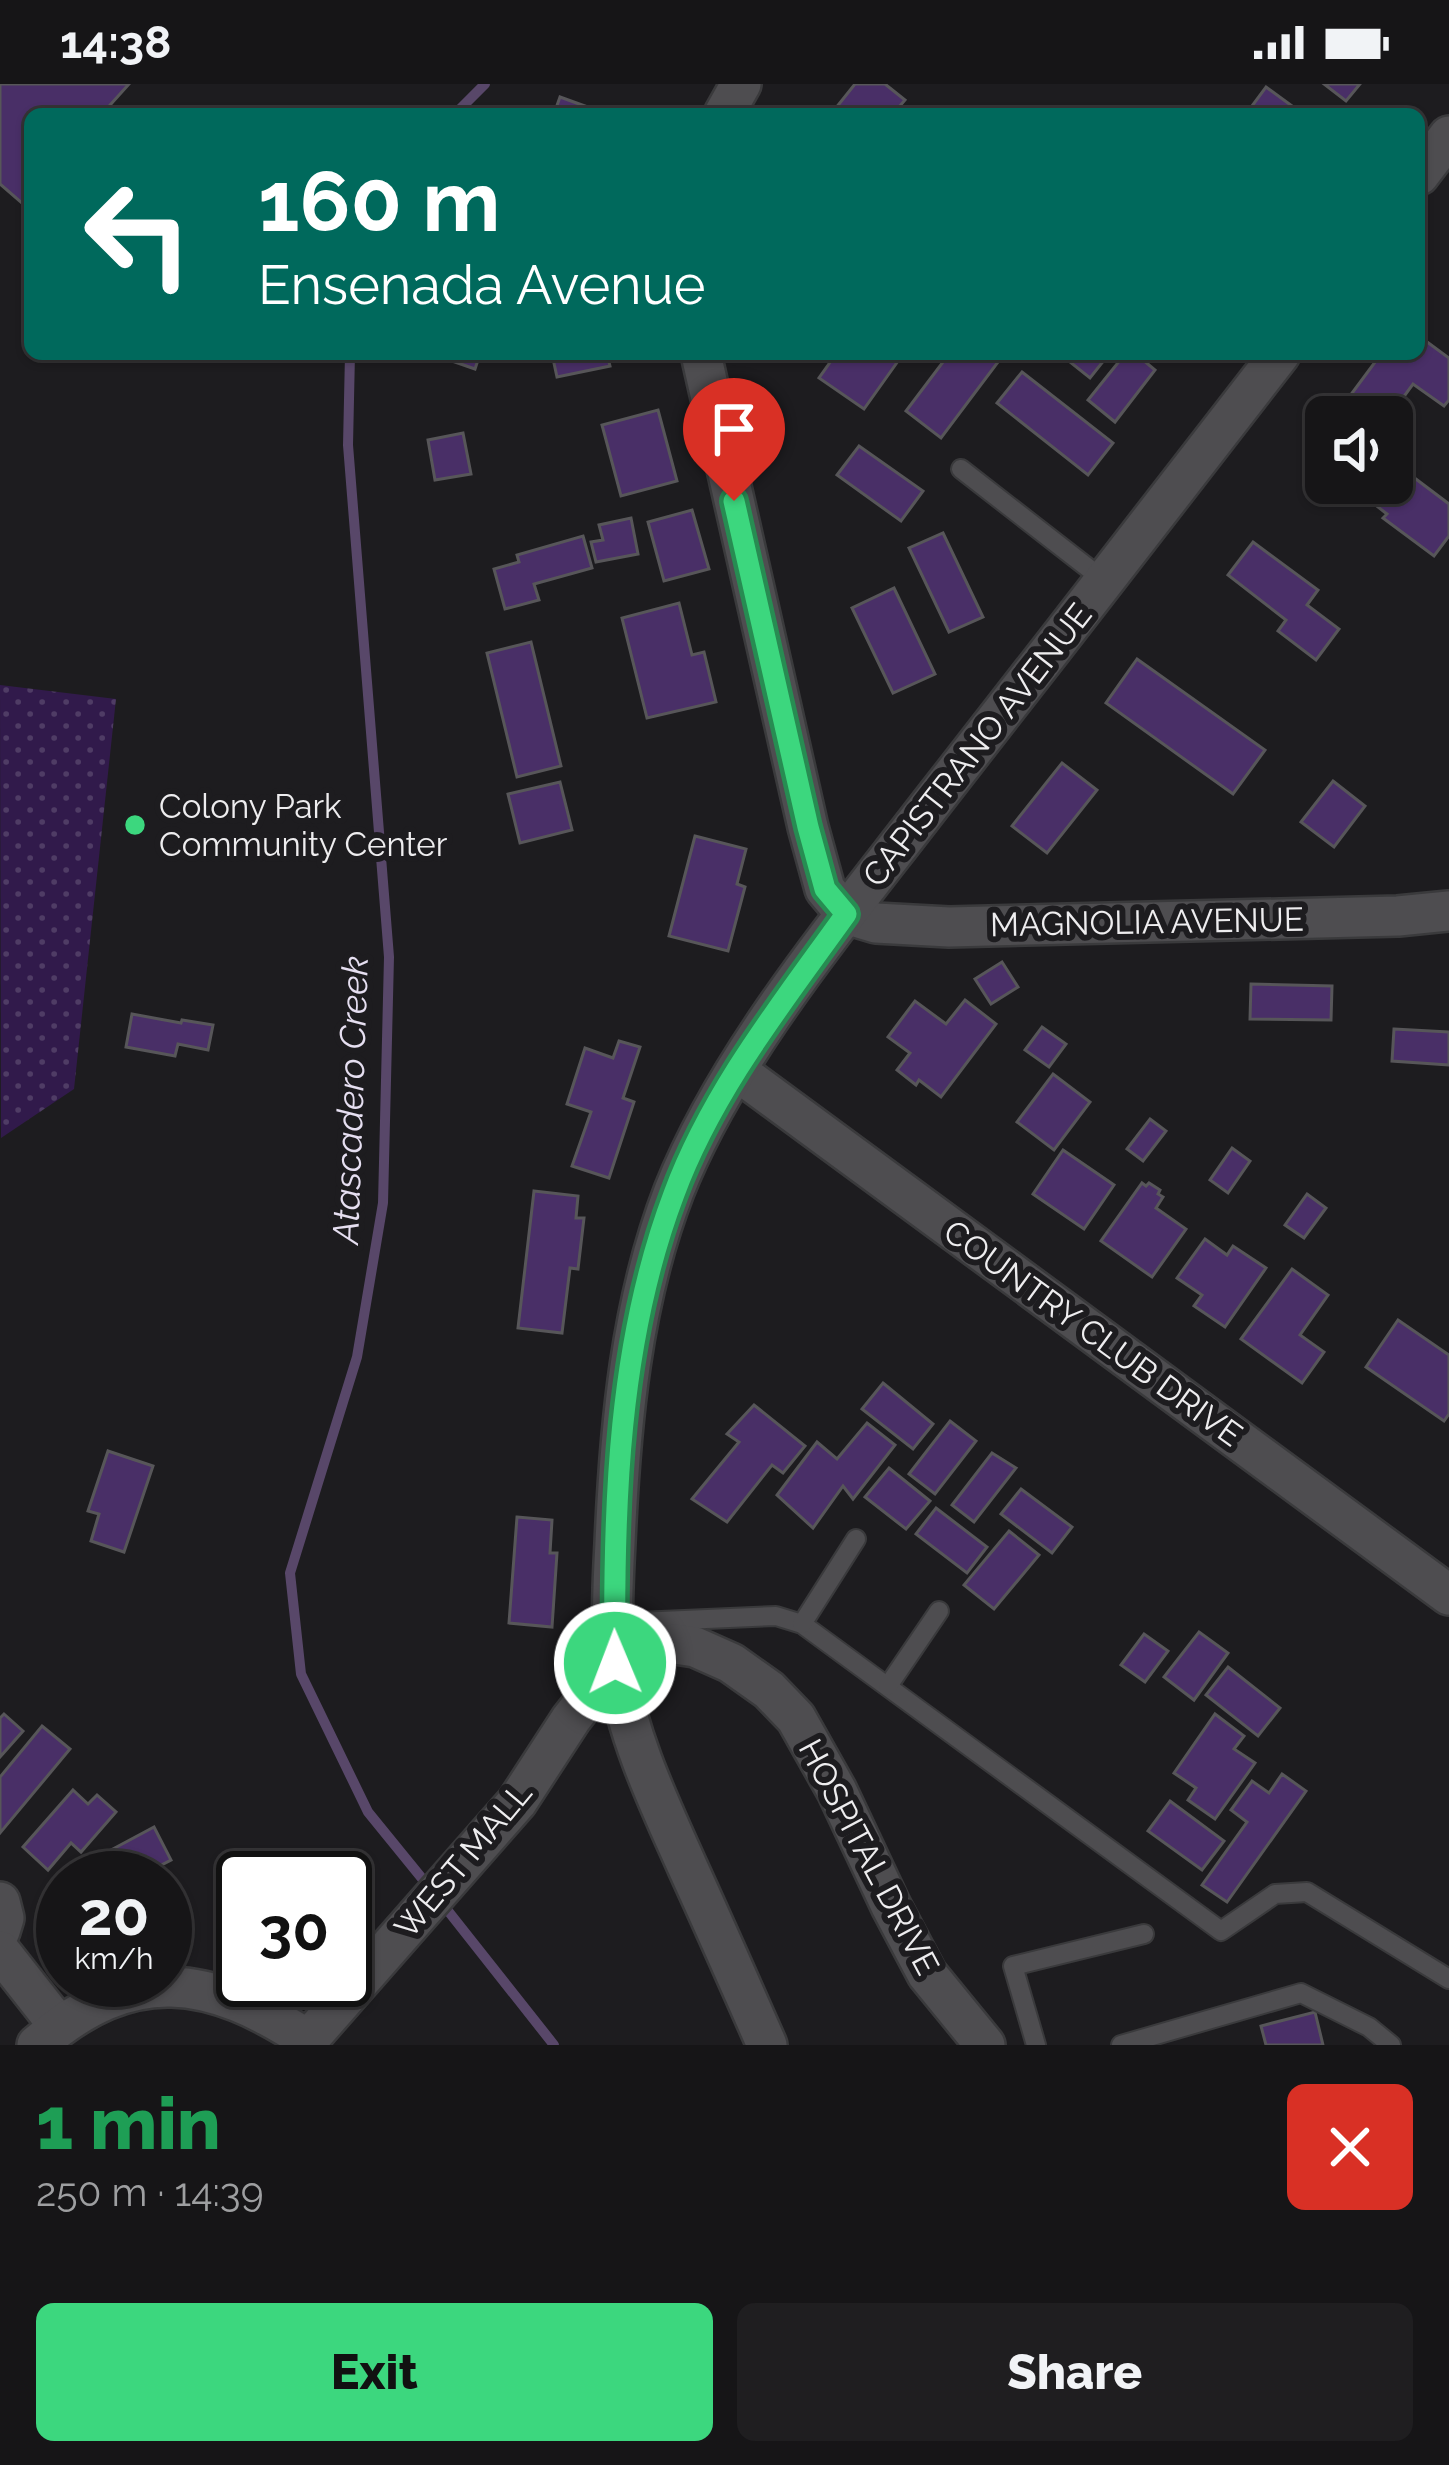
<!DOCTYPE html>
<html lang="en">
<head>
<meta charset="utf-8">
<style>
	body { margin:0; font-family:Raleway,sans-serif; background:#1f1e20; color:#f1f3f6; height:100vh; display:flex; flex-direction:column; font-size:45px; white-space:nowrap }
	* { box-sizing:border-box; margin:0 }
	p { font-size:39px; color:#9e9fa1 }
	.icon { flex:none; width:66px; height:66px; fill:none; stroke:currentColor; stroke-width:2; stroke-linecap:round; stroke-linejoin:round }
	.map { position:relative; height:1961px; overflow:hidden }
	.sheet { display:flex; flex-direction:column; background:#161517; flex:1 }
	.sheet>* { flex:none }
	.hud { position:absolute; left:24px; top:24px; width:1401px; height:252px; border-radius:18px; box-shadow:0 3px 9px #0004,0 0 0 3px #353436; background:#00695c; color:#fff; overflow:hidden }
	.fabs { position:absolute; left:1305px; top:312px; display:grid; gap:24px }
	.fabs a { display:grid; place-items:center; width:108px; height:108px; border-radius:18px; background:#161517; box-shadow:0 3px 9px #0004,0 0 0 3px #353436; font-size:60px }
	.speed { position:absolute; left:36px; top:1767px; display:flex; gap:24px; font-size:60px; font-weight:700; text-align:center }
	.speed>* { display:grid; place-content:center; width:156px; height:156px; border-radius:50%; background:#161517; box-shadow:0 3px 9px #0004,0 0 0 3px #353436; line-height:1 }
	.speed small { font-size:30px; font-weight:400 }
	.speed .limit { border:6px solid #111; border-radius:18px; background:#fff; color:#111 }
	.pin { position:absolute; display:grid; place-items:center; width:102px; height:102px; color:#fff; margin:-123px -51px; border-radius:50% 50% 50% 0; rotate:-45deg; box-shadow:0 0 12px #0007 }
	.pin .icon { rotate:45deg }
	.me { position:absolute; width:132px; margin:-66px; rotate:359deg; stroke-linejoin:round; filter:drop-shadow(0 0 9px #0008) }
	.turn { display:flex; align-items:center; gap:42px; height:252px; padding:0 36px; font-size:54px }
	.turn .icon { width:156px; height:156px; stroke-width:2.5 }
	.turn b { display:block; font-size:84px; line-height:102px }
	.round { display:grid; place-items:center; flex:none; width:126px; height:126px; border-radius:18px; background:#1f1e20 }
	.head { display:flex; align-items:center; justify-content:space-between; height:204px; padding:0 36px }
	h1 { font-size:72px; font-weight:800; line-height:90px; color:#1e9e55 }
	.cta { display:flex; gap:24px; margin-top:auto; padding:24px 36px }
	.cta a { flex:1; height:138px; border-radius:18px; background:#3cd77e; color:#111; font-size:48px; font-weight:800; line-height:138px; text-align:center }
	.cta a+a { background:#1f1e20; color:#f1f3f6 }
	.status { display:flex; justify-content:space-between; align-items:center; height:84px; padding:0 60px; background:#161517; direction:ltr }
	.status svg { height:33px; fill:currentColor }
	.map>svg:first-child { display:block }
</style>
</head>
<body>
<div class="status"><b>14:38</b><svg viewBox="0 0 49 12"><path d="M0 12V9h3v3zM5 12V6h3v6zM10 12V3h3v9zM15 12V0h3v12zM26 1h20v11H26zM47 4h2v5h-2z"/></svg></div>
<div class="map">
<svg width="1449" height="1961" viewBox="0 0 1449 1961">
	<defs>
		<pattern id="park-dots" width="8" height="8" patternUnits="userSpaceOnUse" patternTransform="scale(3)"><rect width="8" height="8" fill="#311a4b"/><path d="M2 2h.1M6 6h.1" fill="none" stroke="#4f3c65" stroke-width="1.8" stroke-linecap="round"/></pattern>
	</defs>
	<rect width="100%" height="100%" fill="#1d1c1f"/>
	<polygon fill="url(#park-dots)" points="0,601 116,615 74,1005 1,1054"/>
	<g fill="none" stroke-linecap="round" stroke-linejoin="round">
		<g stroke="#584769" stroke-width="10">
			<polyline points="455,30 485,0"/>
			<polyline points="350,270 348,361 389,873 383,1119 357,1273 290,1489 301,1590 368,1728 429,1803"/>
			<polyline points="441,1818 554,1961"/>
		</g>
	</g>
	<g fill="#492f67" stroke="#575659" stroke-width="3">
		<polygon points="0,0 129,0 102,30 30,30 30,112 23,120 0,100"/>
		<polygon points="855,0 885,0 905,16 893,30 831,30"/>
		<polygon points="1324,0 1360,0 1346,17"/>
		<polygon points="1266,3 1303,30 1246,30"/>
		<polygon points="560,13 607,30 554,30"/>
		<polygon points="1419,252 1449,274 1449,316 1444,322 1413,300 1394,326 1404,333 1394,345 1392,333 1354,333 1341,324 1381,270 1419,270"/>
		<polygon points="432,270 480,270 475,285"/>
		<polygon points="552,270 607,270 610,282 557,293"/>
		<polygon points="836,270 903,270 864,325 819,294"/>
		<polygon points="949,270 1004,270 941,354 906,327"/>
		<polygon points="1060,270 1109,270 1090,294"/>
		<polygon points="1125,270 1136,270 1155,286 1115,338 1088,316"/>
		<polygon points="1022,288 1113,359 1088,391 997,319"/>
		<polygon points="658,326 677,397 621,412 602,341"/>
		<polygon points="463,349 471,390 435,396 428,356"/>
		<polygon points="1326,359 1326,390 1311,379"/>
		<polygon points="859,362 923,407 901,437 837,391"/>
		<polygon points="1392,377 1449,420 1449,452 1434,472 1383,434 1387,430 1364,412 1361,416 1338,399 1392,399"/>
		<polygon points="692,426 709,485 664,497 648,438"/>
		<polygon points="631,434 638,470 596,478 591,458 603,456 599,441"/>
		<polygon points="943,449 983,533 949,548 909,464"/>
		<polygon points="583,452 592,484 534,500 539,516 505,525 494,485 519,478 517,471"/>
		<polygon points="1253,458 1318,506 1307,521 1339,545 1316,576 1278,547 1286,536 1228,491"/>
		<polygon points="894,504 935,590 893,609 852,524"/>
		<polygon points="679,519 692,571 704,568 716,618 647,634 622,534"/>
		<polygon points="531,558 561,682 517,693 487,569"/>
		<polygon points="1137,575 1265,666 1233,710 1106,619"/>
		<polygon points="1062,679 1097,706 1047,769 1012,742"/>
		<polygon points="1333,697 1365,722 1334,763 1301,738"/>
		<polygon points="560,698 572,746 520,759 508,710"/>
		<polygon points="695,752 746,765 737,800 745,803 728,867 669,852"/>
		<polygon points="1002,878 1018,903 991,920 975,895"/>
		<polygon points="1251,900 1332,902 1331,936 1250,935"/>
		<polygon points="965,916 996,940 941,1013 919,996 916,1001 897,986 910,969 888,953 915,917 946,940"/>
		<polygon points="132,930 181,939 182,936 213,941 208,966 178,960 175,972 126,963"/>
		<polygon points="1042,943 1066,960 1049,983 1025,966"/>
		<polygon points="1394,945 1449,948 1449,981 1392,977"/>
		<polygon points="619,957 640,963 623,1014 634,1018 609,1094 572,1082 591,1028 567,1020 585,964 613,974"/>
		<polygon points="1053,990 1090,1018 1054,1066 1017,1038"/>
		<polygon points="1150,1035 1166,1047 1143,1077 1127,1065"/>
		<polygon points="1232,1064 1250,1077 1228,1109 1210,1096"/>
		<polygon points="1063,1066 1114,1101 1084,1145 1033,1110"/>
		<polygon points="1142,1099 1146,1102 1149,1099 1160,1106 1158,1110 1163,1113 1156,1124 1186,1145 1152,1193 1101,1157"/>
		<polygon points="534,1107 578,1112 576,1134 584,1134 578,1185 570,1184 562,1249 518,1244"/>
		<polygon points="1307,1110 1326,1124 1304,1154 1285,1141"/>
		<polygon points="1205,1155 1227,1171 1233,1162 1266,1184 1225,1243 1194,1222 1202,1211 1177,1194"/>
		<polygon points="1292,1185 1328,1211 1300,1251 1324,1268 1302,1299 1241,1255"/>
		<polygon points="1398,1236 1449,1271 1449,1330 1444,1337 1366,1283"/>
		<polygon points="883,1299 933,1340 913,1365 862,1325"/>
		<polygon points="754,1321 805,1362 783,1389 772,1381 727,1438 692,1415 739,1358 727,1350"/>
		<polygon points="950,1337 976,1357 935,1410 909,1390"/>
		<polygon points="867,1339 895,1361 853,1415 843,1402 813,1444 777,1411 817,1358 837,1375"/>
		<polygon points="108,1367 153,1382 124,1468 91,1457 99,1430 88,1427"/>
		<polygon points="992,1369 1016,1384 974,1438 952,1421"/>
		<polygon points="889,1384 930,1417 906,1445 865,1413"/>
		<polygon points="1021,1405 1072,1443 1052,1469 1001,1430"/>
		<polygon points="936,1424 987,1463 967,1489 916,1450"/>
		<polygon points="517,1433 552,1436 550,1469 557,1469 552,1543 509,1539"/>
		<polygon points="1009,1447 1039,1471 994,1525 964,1501"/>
		<polygon points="1199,1548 1228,1569 1194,1616 1164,1593"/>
		<polygon points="1144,1550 1168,1567 1145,1598 1121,1581"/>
		<polygon points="1228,1583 1280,1624 1258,1652 1206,1611"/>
		<polygon points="4,1630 23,1647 0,1673 0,1634"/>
		<polygon points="1215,1630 1244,1652 1234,1665 1255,1679 1215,1735 1188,1716 1196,1704 1174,1689"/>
		<polygon points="42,1642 70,1665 0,1749 0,1693"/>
		<polygon points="1282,1690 1306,1707 1227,1818 1202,1801 1247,1738 1231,1726 1252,1697 1269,1709"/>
		<polygon points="73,1706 88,1720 97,1711 116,1728 81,1768 71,1759 48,1786 23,1763"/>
		<polygon points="1170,1717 1224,1757 1202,1786 1148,1747"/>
		<polygon points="154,1743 171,1776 136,1794 63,1794 63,1816 53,1797"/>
		<polygon points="1315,1928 1323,1961 1266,1961 1261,1942"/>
	</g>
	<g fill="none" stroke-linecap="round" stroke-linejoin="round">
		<defs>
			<g id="lane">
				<polyline points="961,385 1105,497"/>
				<polyline points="615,1539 776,1532 802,1540 1221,1847 1275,1810 1307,1808 1449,1895"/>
				<polyline points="802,1540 856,1455"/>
				<polyline points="888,1602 939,1527"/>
				<polyline points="1036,1961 1013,1882 1144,1850"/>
				<polyline points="1121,1961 1301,1909 1369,1943 1391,1961"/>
			</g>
			<g id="street">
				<polyline points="724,30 741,0"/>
				<polyline points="1419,91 1449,52"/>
				<polyline points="701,270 808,743 825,805 846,830 876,839 949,843 1398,832 1449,827"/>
				<polyline points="737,987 1449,1511"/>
				<polyline points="0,1818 4,1834 0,1847"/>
				<polyline points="0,1867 59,1942"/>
				<path d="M37,1961C132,1878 210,1891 308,1956L517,1718L571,1635L615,1579L650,1563L675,1560L695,1563L731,1579L769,1606L796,1634L837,1707L891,1822L927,1890L985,1961"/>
				<path d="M767,1961C741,1902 715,1843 688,1784C659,1719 628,1655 617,1585C610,1545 613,1499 615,1459C620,1342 631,1218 674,1107C728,971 841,837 930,721C1047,571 1164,420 1280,270"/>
			</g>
		</defs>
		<use href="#lane" stroke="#3a3a3c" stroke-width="22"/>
		<use href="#street" stroke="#3a3a3c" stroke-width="44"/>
		<use href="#lane" stroke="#4e4d50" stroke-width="18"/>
		<use href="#street" stroke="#4e4d50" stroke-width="39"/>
	</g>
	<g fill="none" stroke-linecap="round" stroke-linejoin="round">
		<defs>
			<path id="route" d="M615,1579C613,1422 618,1258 674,1110C712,1007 783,918 846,830L825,805L808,743L734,417"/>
		</defs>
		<use href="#route" stroke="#278c52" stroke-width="30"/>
		<use href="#route" stroke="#3cd77e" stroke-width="21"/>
	</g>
	<circle fill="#3cd77e" stroke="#1d1c1f" stroke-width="4.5" cx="135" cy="741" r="12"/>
	<g text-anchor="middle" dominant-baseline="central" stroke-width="12" stroke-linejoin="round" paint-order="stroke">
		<g font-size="33" fill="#eeedef" stroke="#1d1c1f">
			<text transform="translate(977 661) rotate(-52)">CAPISTRANO AVENUE</text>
			<text transform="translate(1147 838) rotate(-1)">MAGNOLIA AVENUE</text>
			<text transform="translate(1093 1249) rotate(36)">COUNTRY CLUB DRIVE</text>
			<text transform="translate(869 1773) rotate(62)">HOSPITAL DRIVE</text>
			<text transform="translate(463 1776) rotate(-50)">WEST MALL</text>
		</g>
		<g font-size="33" fill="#eeedef" stroke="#1d1c1f" text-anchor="start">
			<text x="159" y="722">Colony Park<tspan x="159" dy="38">Community Center</tspan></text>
		</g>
		<g font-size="36" font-style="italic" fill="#e6dff1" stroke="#1d1c1f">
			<text transform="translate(350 1016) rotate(-88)">Atascadero Creek</text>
		</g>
	</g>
</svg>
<div class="fabs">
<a><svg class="icon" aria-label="sound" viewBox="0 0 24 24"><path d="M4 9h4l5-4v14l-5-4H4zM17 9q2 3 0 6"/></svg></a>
</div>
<div class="speed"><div>20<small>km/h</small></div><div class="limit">30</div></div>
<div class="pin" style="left:734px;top:417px;background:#d93025"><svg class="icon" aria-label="arrive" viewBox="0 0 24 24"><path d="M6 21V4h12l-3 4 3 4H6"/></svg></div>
<svg class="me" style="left:615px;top:1579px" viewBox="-20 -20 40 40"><circle r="17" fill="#3cd77e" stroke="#fff" stroke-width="3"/><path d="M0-11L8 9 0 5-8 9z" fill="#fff"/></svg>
<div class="hud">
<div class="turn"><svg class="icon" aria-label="left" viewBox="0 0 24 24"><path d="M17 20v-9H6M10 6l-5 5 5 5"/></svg><div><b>160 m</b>Ensenada Avenue</div></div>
</div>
</div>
<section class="sheet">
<div class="head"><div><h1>1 min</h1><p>250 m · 14:39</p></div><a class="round" style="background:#d93025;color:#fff"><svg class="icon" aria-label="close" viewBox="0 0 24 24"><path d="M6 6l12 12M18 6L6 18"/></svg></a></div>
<div class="cta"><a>Exit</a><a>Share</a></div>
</section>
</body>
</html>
